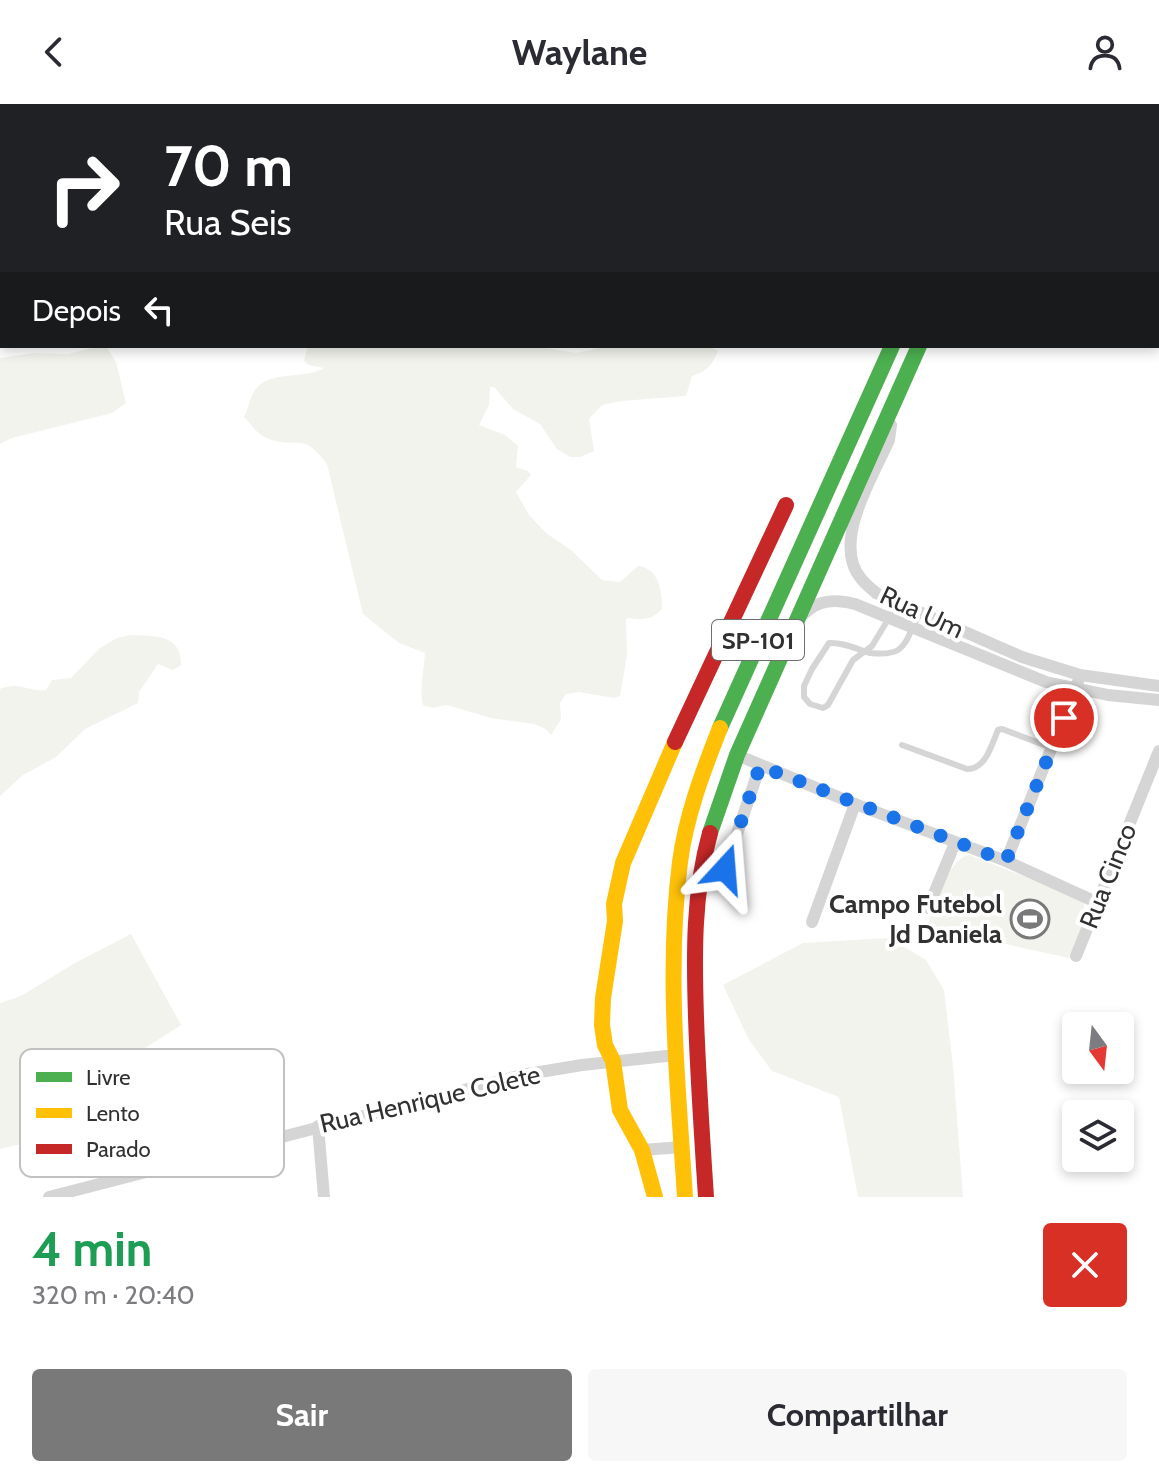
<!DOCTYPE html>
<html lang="pt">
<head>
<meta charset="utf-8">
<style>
	body { margin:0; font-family:Cabin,sans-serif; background:#f7f7f7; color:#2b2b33; height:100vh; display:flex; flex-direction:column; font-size:30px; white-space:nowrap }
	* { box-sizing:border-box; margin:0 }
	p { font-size:26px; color:#7c7c81 }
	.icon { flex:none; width:44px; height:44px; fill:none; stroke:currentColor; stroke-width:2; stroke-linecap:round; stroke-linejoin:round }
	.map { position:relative; height:1093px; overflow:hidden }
	.side { display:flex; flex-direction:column; background:#fff; flex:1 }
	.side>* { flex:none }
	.hud { position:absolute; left:0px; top:0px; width:1160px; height:244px; box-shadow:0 4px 12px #0003; background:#202124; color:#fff; overflow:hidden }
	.needle { width:52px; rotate:165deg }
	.buttons { position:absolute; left:1062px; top:908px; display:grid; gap:16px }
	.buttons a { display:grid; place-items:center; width:72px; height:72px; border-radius:8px; background:#fff; box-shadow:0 4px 12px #0003; font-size:40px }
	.pin { position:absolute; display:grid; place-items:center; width:68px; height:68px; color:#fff; margin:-34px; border:4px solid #fff; border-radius:50%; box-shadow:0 2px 8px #0007 }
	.me { position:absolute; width:88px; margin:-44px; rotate:19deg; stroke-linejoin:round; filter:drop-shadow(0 0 6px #0008) }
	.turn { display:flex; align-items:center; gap:28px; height:168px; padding:0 32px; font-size:36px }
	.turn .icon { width:104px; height:104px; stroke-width:2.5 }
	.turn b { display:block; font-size:56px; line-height:68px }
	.then { display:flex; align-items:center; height:76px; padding:0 32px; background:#0003; gap:16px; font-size:30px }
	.round { display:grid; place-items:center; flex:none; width:84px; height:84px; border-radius:8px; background:#f7f7f7 }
	.summary { display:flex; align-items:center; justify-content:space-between; height:136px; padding:0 32px }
	h1 { font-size:48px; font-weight:700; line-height:60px; color:#1e9e55 }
	.button { display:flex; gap:16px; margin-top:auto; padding:16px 32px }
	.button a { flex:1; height:92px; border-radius:8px; background:#797979; color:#fff; font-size:32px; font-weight:700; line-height:92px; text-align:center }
	.button a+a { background:#f7f7f7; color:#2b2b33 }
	header { display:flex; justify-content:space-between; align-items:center; height:104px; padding:0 32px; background:#fff; font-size:36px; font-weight:700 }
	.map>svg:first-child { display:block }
</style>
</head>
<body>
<header><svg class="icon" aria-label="back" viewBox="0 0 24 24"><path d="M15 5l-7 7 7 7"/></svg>Waylane<svg class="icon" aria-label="person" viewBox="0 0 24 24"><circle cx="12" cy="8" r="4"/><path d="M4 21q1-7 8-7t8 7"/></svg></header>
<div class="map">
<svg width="1159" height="1093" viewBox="0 0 1159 1093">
	<rect width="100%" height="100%" fill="#fff"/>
	<g fill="#f1f3ec">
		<polygon points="101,242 106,242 116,258 126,299 112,309 12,334 0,340 0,254 34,249 68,250"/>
		<path d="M308,242H533L576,249L610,242H707L718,247C711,262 708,267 692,272L686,292L621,297L602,301L589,315L594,347L580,353H570L557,345L540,320L513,305L494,283H490L489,301L479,321L505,331L518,342L516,363L528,367L531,371L516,388L529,411L546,429L571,446L602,476L620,478L638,462C659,464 662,487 662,505C652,516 642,516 629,514L626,515L627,551L620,592L614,594L579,588L566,590L560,599L561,615L551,631L546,625L534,620L491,614L447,601L432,604L423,601C419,584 424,567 425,549L399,539L363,510L327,360C301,325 298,347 267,334C258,331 251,320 244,313C248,306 249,297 253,289C268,264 302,277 324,264L309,261L304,257Z"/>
		<path d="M130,531C154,532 182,530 181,561L173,566L158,560L139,588L138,599L85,625L56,653L23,671L0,692V585C20,577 26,588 46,586L52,576L71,574L100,544L117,534Z"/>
		<path d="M969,751L1076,792L1084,799L1085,814L1069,854L927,823C935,803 947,755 969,751Z"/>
		<polygon points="131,830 181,921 128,955 131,971 102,1011 58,1031 0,1045 0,899 21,892 75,859"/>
		<polygon points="889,834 926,856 944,886 953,962 963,1093 858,1093 839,993 772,967 749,936 723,881 803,839"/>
	</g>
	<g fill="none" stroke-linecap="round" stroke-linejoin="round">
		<g stroke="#d5d5d5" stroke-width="6">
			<path d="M898,499L872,542L853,556L828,601L823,604L810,600L804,593V582L812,565L829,539C843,538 856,545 870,549C908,553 903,539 920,509"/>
			<path d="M902,641L967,665C986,665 991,642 998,626L1002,625L1052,644"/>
		</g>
		<g stroke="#d5d5d5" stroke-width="12">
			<path d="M891,321L889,336C874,370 841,423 853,460C857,473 867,481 876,489L1022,553L1080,571L1159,582"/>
			<path d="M804,510C818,495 836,495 855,500L1046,578L1108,591L1159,596"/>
			<polyline points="737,651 855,700 1006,757 1096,798"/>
			<polyline points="1006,757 1078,578"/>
			<polyline points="725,765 760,662"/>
			<polyline points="928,804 955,739"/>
			<polyline points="812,818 855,700"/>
			<polyline points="1076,852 1159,647"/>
			<polyline points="318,1022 324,1093"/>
			<polyline points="642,1046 682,1043"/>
			<polyline points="49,1093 522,971 582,961 676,951"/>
		</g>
		<g stroke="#4caf50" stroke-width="16">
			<polyline points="1001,0 1001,2"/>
			<polyline points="720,624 892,242"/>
			<polyline points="710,729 737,651 919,242"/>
		</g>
		<g stroke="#ffc107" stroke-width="16">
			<polyline points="1028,2 1029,0"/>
			<polyline points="655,1093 642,1046 620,1006 613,957 605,941 602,921 603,894 615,817 614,800 623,759 675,638"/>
			<path d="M685,1093C678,982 666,869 680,758C686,712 703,667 720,624"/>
		</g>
		<g stroke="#c62828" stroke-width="16">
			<polyline points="675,638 786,401"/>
			<path d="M706,1093C702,1033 698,973 696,913C694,851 693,790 710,729"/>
		</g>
	</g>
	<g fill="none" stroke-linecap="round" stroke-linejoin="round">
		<polyline stroke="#1a73e8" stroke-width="14" stroke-dasharray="0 25.2" points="725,765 760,662 1006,757 1064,614"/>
	</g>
	<defs>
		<symbol id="stadium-ring" viewBox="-11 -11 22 22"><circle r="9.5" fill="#fff" stroke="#797979" stroke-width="1.5"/><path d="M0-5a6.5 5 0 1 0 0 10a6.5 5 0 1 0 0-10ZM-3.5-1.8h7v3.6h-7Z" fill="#797979"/></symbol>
	</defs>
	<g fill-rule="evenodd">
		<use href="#stadium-ring" x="1008" y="793" width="44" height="44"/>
	</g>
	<g text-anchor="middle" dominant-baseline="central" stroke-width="8" stroke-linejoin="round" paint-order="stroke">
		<rect fill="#fff" stroke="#6f6f6f" stroke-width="2" x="712" y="516" width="92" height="40" rx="6"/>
		<g font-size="24" font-weight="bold" fill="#313131">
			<text x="758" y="536">SP-101</text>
		</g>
		<g font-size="26" fill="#313131" stroke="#fff">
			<text transform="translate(922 508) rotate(25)">Rua Um</text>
			<text transform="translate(1108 772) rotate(-68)">Rua Cinco</text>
			<text transform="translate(430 995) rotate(-13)">Rua Henrique Colete</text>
		</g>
		<g font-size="26" font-weight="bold" fill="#313131" stroke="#fff" text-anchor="end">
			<text x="1002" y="800">Campo Futebol<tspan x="1002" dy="30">Jd Daniela</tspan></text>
		</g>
	</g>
	<rect x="20" y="945" width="264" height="128" rx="12" fill="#fff" stroke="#c1c1c1" stroke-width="2"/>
	<rect x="36" y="968" width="36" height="10" fill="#4caf50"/>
	<rect x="36" y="1004" width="36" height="10" fill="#ffc107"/>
	<rect x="36" y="1040" width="36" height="10" fill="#c62828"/>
	<g font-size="22" fill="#313131">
		<text x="86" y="981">Livre</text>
		<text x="86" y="1017">Lento</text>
		<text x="86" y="1053">Parado</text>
	</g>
</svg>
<div class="buttons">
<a><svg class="needle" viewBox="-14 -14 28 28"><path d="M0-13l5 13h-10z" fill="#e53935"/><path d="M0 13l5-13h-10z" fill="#7c7c81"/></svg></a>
<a><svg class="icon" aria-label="layers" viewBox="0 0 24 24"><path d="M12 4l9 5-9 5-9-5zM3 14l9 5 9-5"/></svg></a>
</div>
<div class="pin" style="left:1064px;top:614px;background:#d93025"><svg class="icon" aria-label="arrive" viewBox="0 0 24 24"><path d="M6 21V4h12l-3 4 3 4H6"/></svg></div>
<svg class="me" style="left:725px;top:765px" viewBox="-20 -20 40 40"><path d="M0-17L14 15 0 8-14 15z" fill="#1a73e8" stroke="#fff" stroke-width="4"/></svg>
<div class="hud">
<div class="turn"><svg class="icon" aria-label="right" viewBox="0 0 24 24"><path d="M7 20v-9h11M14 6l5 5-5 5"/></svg><div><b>70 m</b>Rua Seis</div></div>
<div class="then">Depois<svg class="icon" aria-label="left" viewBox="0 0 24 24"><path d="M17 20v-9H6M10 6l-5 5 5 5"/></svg></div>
</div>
</div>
<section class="side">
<div class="summary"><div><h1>4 min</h1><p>320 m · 20:40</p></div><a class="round" style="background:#d93025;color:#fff"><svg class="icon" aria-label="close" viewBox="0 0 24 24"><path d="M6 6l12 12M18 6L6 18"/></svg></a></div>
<div class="button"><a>Sair</a><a>Compartilhar</a></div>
</section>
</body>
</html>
